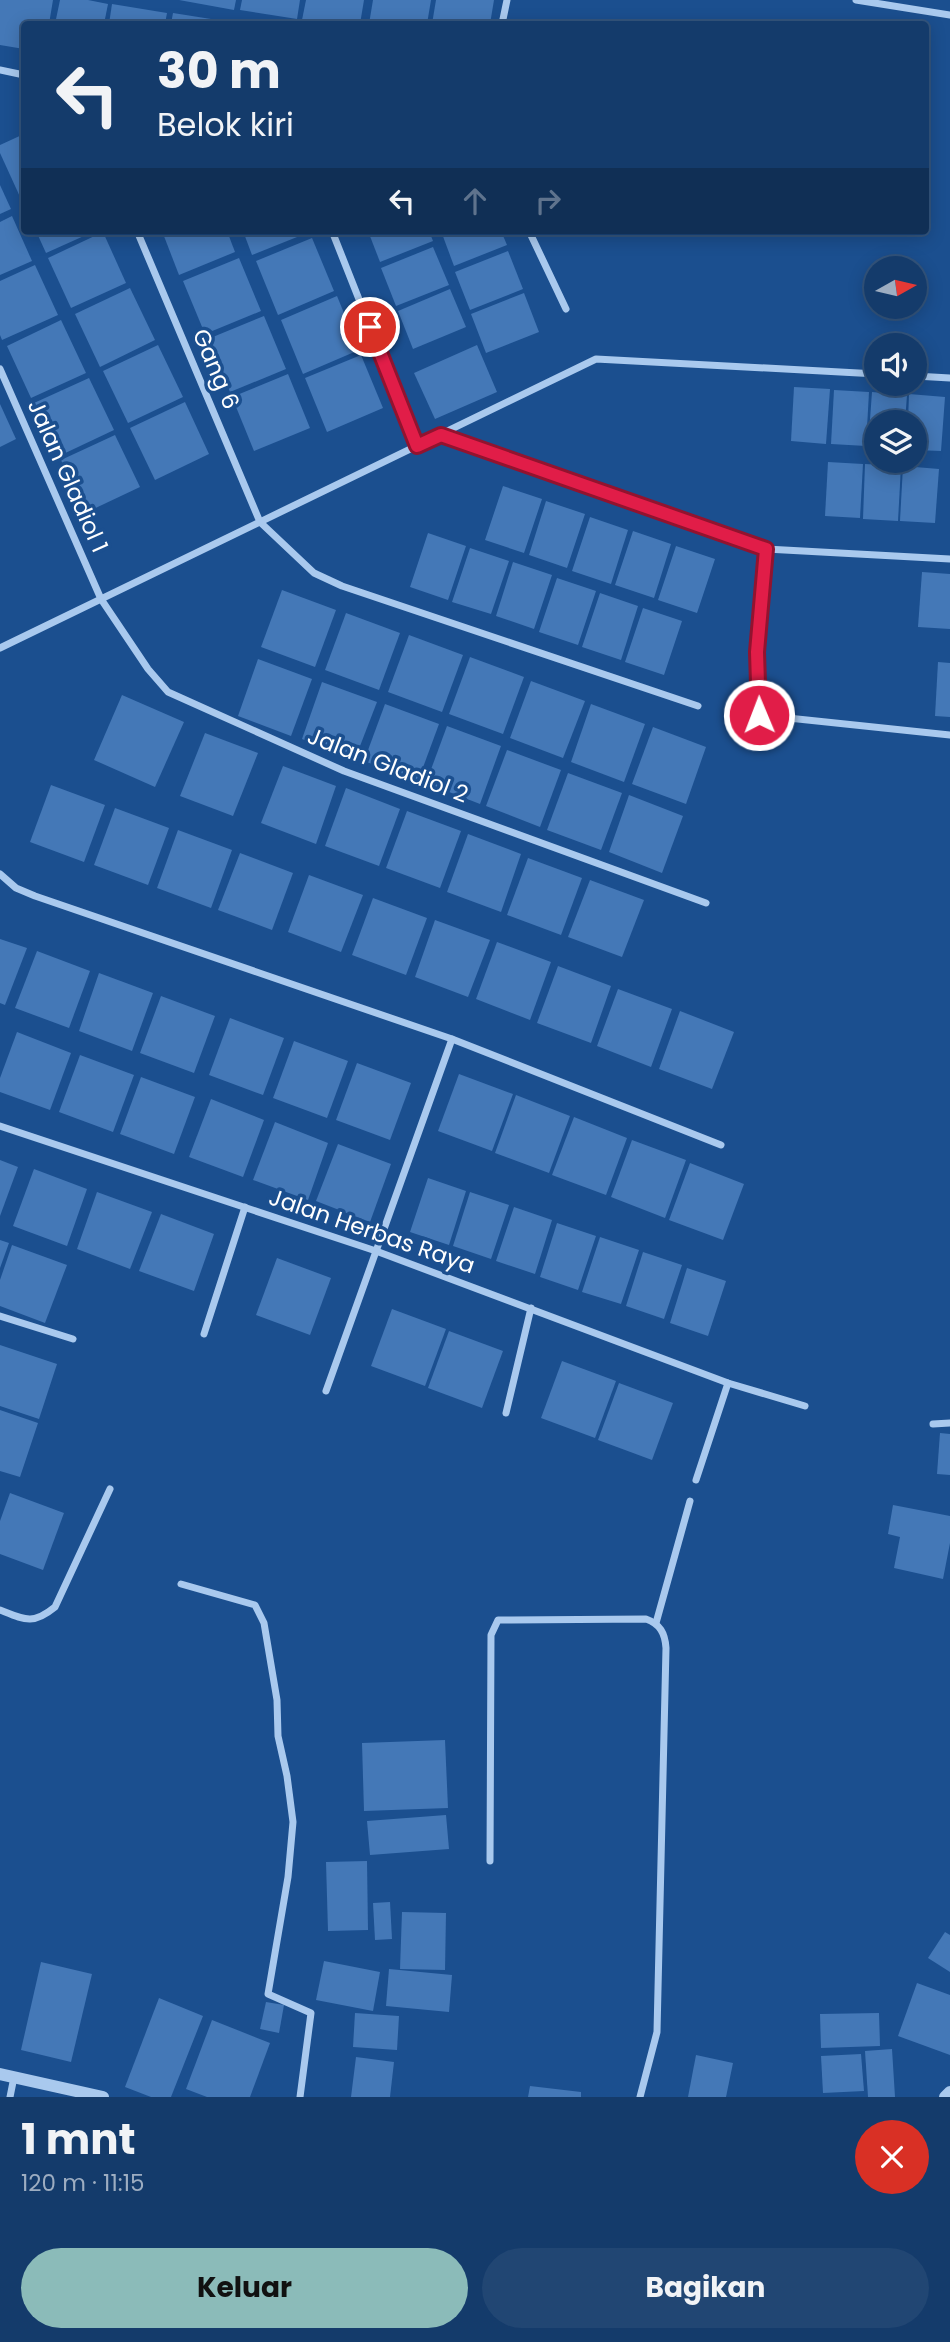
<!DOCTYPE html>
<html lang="id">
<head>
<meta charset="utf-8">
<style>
	body { margin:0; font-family:Poppins,sans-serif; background:#214673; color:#f1f3f6; height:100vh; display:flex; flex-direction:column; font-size:26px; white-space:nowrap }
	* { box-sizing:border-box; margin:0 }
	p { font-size:23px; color:#9dadc1 }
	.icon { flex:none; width:38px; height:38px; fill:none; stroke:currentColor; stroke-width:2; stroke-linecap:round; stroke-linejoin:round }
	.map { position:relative; height:2097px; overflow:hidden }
	.side { display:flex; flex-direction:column; background:#143b6b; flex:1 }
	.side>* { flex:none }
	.hud { position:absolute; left:21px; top:21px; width:908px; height:214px; border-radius:7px; box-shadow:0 4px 18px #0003,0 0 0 2px #33557e; background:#143b6b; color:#f1f3f6; overflow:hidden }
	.needle { width:46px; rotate:82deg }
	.controls { position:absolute; left:864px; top:256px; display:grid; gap:14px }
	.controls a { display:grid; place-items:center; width:63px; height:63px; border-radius:50%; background:#143b6b; box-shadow:0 4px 18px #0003,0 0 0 2px #33557e; font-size:35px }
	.pin { position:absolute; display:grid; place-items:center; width:60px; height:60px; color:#fff; margin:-30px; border:4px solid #fff; border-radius:50%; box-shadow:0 2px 7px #0007 }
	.me { position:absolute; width:77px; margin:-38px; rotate:359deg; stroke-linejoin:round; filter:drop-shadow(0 0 5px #0008) }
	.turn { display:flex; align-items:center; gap:24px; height:147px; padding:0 21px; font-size:32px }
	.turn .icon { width:91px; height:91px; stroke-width:2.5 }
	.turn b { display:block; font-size:49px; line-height:60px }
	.lanes { display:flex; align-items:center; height:66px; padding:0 21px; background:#0003; justify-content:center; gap:35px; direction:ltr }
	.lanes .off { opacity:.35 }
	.round { display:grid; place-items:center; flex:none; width:74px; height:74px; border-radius:37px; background:#214673 }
	.head { display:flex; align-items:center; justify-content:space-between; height:119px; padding:0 21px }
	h1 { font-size:42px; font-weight:700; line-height:52px }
	.primary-button { display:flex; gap:14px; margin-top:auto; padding:14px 21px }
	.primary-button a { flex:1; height:80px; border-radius:42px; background:#8bbbb9; color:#111; font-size:28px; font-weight:700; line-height:80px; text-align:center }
	.primary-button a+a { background:#214673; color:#f1f3f6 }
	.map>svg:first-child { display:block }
</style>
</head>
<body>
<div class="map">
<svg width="950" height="2097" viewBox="0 0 950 2097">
	<rect width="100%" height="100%" fill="#1b4f8f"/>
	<g fill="#4478b7">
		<polygon points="0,0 53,0 49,24 24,24 24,49 0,45"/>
		<polygon points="60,0 88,0 108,4 104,24 55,24"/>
		<polygon points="179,0 236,0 234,10"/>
		<polygon points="242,0 300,0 297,19 240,10"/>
		<polygon points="306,0 364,0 360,24 327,24 302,20"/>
		<polygon points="373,0 431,0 427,24 369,24"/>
		<polygon points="436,0 494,0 490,24 432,24"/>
		<polygon points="112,4 167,13 165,24 109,24"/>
		<polygon points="173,13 230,22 230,24 171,24"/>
		<polygon points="24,134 24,198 21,199 0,153 0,145"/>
		<polygon points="0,185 11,209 0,214"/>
		<polygon points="12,216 32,261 0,275 0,222"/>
		<polygon points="36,231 95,231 46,253"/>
		<polygon points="162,231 227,231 235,252 179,275"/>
		<polygon points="243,231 312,231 252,255"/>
		<polygon points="368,231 429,231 433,241 380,262"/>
		<polygon points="441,231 501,231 507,245 454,266"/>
		<polygon points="103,232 126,283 71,308 48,258"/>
		<polygon points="312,238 334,291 278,315 256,261"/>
		<polygon points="433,247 449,285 396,306 381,268"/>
		<polygon points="508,251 523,289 470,310 455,272"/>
		<polygon points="239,258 261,311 205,334 183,281"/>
		<polygon points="35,265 58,315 2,340 0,335 0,281"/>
		<polygon points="130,288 155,340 100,367 75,314"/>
		<polygon points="450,289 466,327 413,349 398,311"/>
		<polygon points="524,293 539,332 486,353 471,314"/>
		<polygon points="337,296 359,350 303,374 281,320"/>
		<polygon points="264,316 286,369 230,392 208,339"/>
		<polygon points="61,320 86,373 31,398 7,346"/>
		<polygon points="158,345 183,397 128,423 103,371"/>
		<polygon points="477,345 497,392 435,419 414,373"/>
		<polygon points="361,355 383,408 327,432 305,378"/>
		<polygon points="288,374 310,428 254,451 232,397"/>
		<polygon points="89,378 114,430 59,456 34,403"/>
		<polygon points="794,387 830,389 826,444 791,441"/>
		<polygon points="834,390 869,392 866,446 831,444"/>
		<polygon points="872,392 907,395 905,422 877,422 877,447 868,447"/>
		<polygon points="909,394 945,397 941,451 915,450 915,422 908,422"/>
		<polygon points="185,402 209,454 155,480 130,428"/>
		<polygon points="0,404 16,439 0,447"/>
		<polygon points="115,435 140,487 85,513 61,460"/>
		<polygon points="828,462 863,464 860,518 825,516"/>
		<polygon points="865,464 901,466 898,521 863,519"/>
		<polygon points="903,466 939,469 935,523 900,521"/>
		<polygon points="503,486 542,499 524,553 485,540"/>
		<polygon points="546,501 585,514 567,568 529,555"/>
		<polygon points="590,517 628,530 611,584 572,571"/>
		<polygon points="633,531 671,544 654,598 615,585"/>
		<polygon points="428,533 466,546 448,600 410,587"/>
		<polygon points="676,546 715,559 697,613 658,600"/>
		<polygon points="470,548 509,561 491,614 452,602"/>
		<polygon points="513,562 552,575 534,629 496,616"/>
		<polygon points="922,572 950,574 950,629 918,627"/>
		<polygon points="557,578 596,591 578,645 539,632"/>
		<polygon points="282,590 336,610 315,667 261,647"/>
		<polygon points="600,593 638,606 621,660 582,647"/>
		<polygon points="643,608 682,621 664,675 625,662"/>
		<polygon points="346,613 400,633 379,690 325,670"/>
		<polygon points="409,635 463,655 442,712 388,692"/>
		<polygon points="470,657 524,677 503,734 449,714"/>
		<polygon points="258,659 312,679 291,736 238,716"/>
		<polygon points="938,662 950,663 950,717 935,716"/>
		<polygon points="531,681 585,701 563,758 510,738"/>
		<polygon points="322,682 377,702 355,759 302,739"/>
		<polygon points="122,695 184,722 155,787 94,760"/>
		<polygon points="385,704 439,724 418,781 364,761"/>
		<polygon points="591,704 645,724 624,782 571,762"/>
		<polygon points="447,726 501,746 480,804 426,783"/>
		<polygon points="653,727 706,747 686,804 632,784"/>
		<polygon points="205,733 258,753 233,816 180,796"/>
		<polygon points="507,750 561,770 540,827 486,806"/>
		<polygon points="283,766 336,786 316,844 261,823"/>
		<polygon points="568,773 622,793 601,850 547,830"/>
		<polygon points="51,785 105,805 84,862 30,842"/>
		<polygon points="346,788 400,809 379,866 325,846"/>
		<polygon points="629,795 683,816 662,873 609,852"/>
		<polygon points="115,808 169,828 148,885 94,865"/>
		<polygon points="407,811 461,831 440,888 386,868"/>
		<polygon points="178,830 232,850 211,908 157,888"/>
		<polygon points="468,834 521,854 501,912 447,892"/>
		<polygon points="240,853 293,873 272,930 218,910"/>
		<polygon points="528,858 582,878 561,935 507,915"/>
		<polygon points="309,875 363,895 341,952 288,932"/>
		<polygon points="590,880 644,900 622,957 568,937"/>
		<polygon points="373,898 427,918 406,975 352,955"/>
		<polygon points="435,920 490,940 468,997 415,977"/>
		<polygon points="0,939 27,948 5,1005 0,1003"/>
		<polygon points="497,942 551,962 530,1020 476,999"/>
		<polygon points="37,951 90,971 69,1028 15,1008"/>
		<polygon points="558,966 611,986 591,1043 537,1023"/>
		<polygon points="99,973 153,993 132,1051 79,1031"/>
		<polygon points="618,989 672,1009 651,1067 597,1046"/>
		<polygon points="161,996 215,1016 194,1073 140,1053"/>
		<polygon points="680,1011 734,1032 712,1089 659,1069"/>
		<polygon points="230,1018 284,1038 263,1095 209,1075"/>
		<polygon points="17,1032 71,1053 50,1110 0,1092 0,1078"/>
		<polygon points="294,1041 348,1061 327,1118 273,1098"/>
		<polygon points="80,1055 134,1075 113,1132 59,1112"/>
		<polygon points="357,1063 411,1083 390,1140 336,1120"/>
		<polygon points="459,1074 513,1094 492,1151 438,1131"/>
		<polygon points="141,1077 195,1097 174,1154 120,1134"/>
		<polygon points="516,1095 570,1116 549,1173 495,1153"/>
		<polygon points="211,1099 264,1120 243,1177 189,1157"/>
		<polygon points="574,1117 627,1138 606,1195 552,1175"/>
		<polygon points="275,1122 328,1143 308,1200 253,1180"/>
		<polygon points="632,1140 686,1160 665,1218 611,1197"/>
		<polygon points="338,1144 391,1164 370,1222 316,1201"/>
		<polygon points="0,1160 18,1167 0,1216"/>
		<polygon points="690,1163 744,1184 723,1240 669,1220"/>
		<polygon points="34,1169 87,1189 67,1246 13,1226"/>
		<polygon points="428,1178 466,1191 449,1245 410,1232"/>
		<polygon points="97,1192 152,1212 130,1269 77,1249"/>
		<polygon points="470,1192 509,1205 491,1259 453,1246"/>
		<polygon points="514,1207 552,1220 535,1274 496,1261"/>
		<polygon points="161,1214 214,1234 194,1291 139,1271"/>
		<polygon points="557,1223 596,1236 578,1290 540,1277"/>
		<polygon points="600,1237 639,1250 621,1304 582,1292"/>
		<polygon points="0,1240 9,1243 0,1268"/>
		<polygon points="12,1245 67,1265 45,1323 0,1306 0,1280"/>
		<polygon points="643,1252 682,1265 664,1319 626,1306"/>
		<polygon points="277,1258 331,1278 310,1335 256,1315"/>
		<polygon points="687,1268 726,1281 708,1336 670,1323"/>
		<polygon points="392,1309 446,1329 425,1386 371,1366"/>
		<polygon points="449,1331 503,1351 482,1408 428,1388"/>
		<polygon points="0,1345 57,1364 39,1419 0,1406"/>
		<polygon points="562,1361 616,1381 595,1438 541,1418"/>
		<polygon points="619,1383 673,1403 652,1460 598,1440"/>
		<polygon points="0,1410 38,1423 20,1477 0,1471"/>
		<polygon points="940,1433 950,1434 950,1475 937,1474"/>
		<polygon points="10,1493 64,1513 43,1570 0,1554 0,1521"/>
		<polygon points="893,1505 950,1516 950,1543 943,1579 894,1568 900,1537 888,1534"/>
		<polygon points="445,1740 448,1808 364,1811 362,1743"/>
		<polygon points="446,1815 449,1849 370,1855 367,1821"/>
		<polygon points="367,1861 368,1930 328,1931 326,1862"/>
		<polygon points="390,1902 392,1939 375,1940 373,1903"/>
		<polygon points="402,1912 446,1913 445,1970 400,1969"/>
		<polygon points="945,1932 950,1935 950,1972 928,1958"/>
		<polygon points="324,1961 380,1972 373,2011 316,2000"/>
		<polygon points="41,1962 92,1974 71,2062 21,2050"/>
		<polygon points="389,1969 452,1975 449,2012 386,2006"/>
		<polygon points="917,1983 950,1995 950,2055 898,2036"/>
		<polygon points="159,1998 203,2016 171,2097 151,2097 125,2087"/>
		<polygon points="266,2002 284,2005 279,2033 260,2029"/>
		<polygon points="355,2013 399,2016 397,2050 353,2047"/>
		<polygon points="879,2013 880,2046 821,2048 820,2014"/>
		<polygon points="212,2020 270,2043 250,2097 207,2097 186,2089"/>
		<polygon points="892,2049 895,2097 868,2097 865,2051"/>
		<polygon points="861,2054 864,2091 823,2093 821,2056"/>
		<polygon points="696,2055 733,2063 726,2097 688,2097"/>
		<polygon points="356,2057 394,2062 390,2097 351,2097"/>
		<polygon points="530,2086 581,2092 581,2097 528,2097"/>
	</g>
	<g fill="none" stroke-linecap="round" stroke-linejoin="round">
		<g stroke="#a9c9ee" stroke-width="7">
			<polyline points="856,0 950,15"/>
			<polyline points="502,24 507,0"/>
			<polyline points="0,70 24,75"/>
			<polyline points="137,231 260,522 314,573 342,586 698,706"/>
			<polyline points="332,231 417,446"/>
			<polyline points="529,231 566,309"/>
			<polyline points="0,369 101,599 148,669 168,692 344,771 706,903"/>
			<polyline points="915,376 950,378"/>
			<polyline points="441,435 766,549 950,559"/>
			<polyline points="766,549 757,652 759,715 950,735"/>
			<polyline points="0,648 596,359 877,374"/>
			<polyline points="0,874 16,888 35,896 452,1039 721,1145"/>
			<polyline points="0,1126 376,1251 728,1383 805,1406"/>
			<polyline points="0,1316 73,1339"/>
			<polyline points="204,1334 245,1207"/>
			<polyline points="326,1391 452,1039"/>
			<polyline points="506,1413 531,1308"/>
			<polyline points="933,1424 950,1423"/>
			<polyline points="696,1480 728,1383"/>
			<polyline points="181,1584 255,1605 264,1623 277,1700 278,1736 287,1776 293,1822 288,1877 268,1994 311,2013 300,2097"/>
			<path d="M0,1610C25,1620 33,1625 55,1607L110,1489"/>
			<polyline points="656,1623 690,1501"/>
			<path d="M490,1861L491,1635L498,1620H511L646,1619C660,1624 665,1633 666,1648L657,2032L640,2097"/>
			<polyline points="10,2097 14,2077"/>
		</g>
		<g stroke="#a9c9ee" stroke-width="12">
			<polyline points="0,2074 103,2097"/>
			<polyline points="945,2097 950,2092"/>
		</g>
	</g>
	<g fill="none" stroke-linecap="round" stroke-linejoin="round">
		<defs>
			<polyline id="route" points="370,327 417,446 441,435 766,549 757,652 759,715"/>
		</defs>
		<use href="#route" stroke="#92132f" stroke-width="18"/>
		<use href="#route" stroke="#e11d48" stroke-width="12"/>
	</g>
	<g text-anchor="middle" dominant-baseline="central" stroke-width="7" stroke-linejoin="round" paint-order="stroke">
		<g font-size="23" fill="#fff" stroke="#1b4f8f">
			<text transform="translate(216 369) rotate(67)">Gang 6</text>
			<text transform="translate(68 476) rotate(66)">Jalan Gladiol 1</text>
			<text transform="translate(388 765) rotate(21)">Jalan Gladiol 2</text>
			<text transform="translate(372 1231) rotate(19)">Jalan Herbas Raya</text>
		</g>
	</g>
</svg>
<div class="controls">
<a><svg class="needle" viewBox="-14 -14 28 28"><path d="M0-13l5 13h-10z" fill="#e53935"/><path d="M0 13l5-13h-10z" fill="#9dadc1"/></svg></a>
<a><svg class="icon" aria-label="sound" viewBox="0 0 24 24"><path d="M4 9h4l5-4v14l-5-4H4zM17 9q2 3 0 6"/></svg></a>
<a><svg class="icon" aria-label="layers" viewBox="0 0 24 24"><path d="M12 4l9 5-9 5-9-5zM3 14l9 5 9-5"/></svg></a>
</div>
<div class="pin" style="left:370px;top:327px;background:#d93025"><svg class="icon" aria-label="arrive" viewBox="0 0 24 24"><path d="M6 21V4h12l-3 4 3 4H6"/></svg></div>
<svg class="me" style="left:759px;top:715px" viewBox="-20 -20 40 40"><circle r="17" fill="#e11d48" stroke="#fff" stroke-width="3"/><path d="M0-11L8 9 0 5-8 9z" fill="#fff"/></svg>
<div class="hud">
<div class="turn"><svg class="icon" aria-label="left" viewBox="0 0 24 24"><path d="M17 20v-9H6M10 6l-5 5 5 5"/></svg><div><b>30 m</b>Belok kiri</div></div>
<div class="lanes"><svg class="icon" aria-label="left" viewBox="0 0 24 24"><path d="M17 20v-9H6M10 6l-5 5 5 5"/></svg><svg class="icon off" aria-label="ahead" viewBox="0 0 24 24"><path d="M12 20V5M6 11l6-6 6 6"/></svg><svg class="icon off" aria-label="right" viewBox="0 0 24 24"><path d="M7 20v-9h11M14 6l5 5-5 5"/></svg></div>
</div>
</div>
<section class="side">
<div class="head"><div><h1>1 mnt</h1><p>120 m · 11:15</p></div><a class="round" style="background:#d93025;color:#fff"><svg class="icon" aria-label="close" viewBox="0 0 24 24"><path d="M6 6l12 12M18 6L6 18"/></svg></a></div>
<div class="primary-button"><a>Keluar</a><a>Bagikan</a></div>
</section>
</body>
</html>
